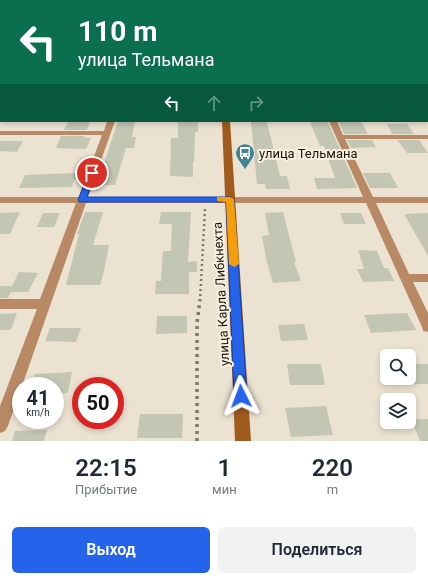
<!DOCTYPE html>
<html lang="ru">
<head>
<meta charset="utf-8">
<style>
	body { margin:0; font-family:Roboto,sans-serif; background:#f2f2f3; color:#1f2937; height:100vh; display:flex; flex-direction:column; font-size:15px; white-space:nowrap }
	* { box-sizing:border-box; margin:0 }
	p { font-size:13px; color:#747a83 }
	.icon { flex:none; width:22px; height:22px; fill:none; stroke:currentColor; stroke-width:2; stroke-linecap:round; stroke-linejoin:round }
	.map { position:relative; height:441px; overflow:hidden }
	.panel { display:flex; flex-direction:column; background:#fff; flex:1 }
	.panel>* { flex:none }
	.hud { position:absolute; left:0px; top:0px; width:428px; height:122px; box-shadow:0 2px 6px #0003; background:#0b6e4f; color:#fff; overflow:hidden }
	.controls { position:absolute; left:380px; top:349px; display:grid; gap:8px }
	.controls a { display:grid; place-items:center; width:36px; height:36px; border-radius:6px; background:#fff; box-shadow:0 2px 6px #0003; font-size:20px }
	.speed { position:absolute; left:12px; top:377px; display:flex; gap:8px; font-size:20px; font-weight:700; text-align:center }
	.speed>* { display:grid; place-content:center; width:52px; height:52px; border-radius:50%; background:#fff; box-shadow:0 2px 6px #0003; line-height:1 }
	.speed small { font-size:10px; font-weight:400 }
	.speed .limit { border:6px solid #d22; background:#fff; color:#111 }
	.pin { position:absolute; display:grid; place-items:center; width:34px; height:34px; color:#fff; margin:-17px; border:2px solid #fff; border-radius:50%; box-shadow:0 1px 4px #0007 }
	.me { position:absolute; width:44px; margin:-22px; rotate:357deg; stroke-linejoin:round; filter:drop-shadow(0 0 3px #0008) }
	.turn { display:flex; align-items:center; gap:14px; height:84px; padding:0 12px; font-size:18px }
	.turn .icon { width:52px; height:52px; stroke-width:2.5 }
	.turn b { display:block; font-size:28px; line-height:34px }
	.lanes { display:flex; align-items:center; height:38px; padding:0 12px; background:#0003; justify-content:center; gap:20px; direction:ltr }
	.lanes .off { opacity:.35 }
	.eta { display:flex; justify-content:space-evenly; align-items:center; height:68px; text-align:center }
	.eta b { font-size:24px; font-weight:600; line-height:28px }
	.action { display:flex; gap:8px; margin-top:auto; padding:8px 12px }
	.action a { flex:1; height:46px; border-radius:6px; background:#2563eb; color:#fff; font-size:16px; font-weight:600; line-height:46px; text-align:center }
	.action a+a { background:#f2f2f3; color:#1f2937 }
	.map>svg:first-child { display:block }
</style>
</head>
<body>
<div class="map">
<svg width="428" height="441" viewBox="0 0 428 441">
	<rect width="100%" height="100%" fill="#ebe2d1"/>
	<polygon fill="#e4d7bf" points="17,0 230,0 14,1"/>
	<g fill="#c4c6b4">
		<polygon points="118,121 135,121 132,137 136,137 134,148 126,148 115,185 97,185"/>
		<polygon points="178,121 198,121 198,132 195,132 194,162 193,162 193,177 170,176 171,138 178,138"/>
		<polygon points="346,121 361,121 368,134 344,134 339,122"/>
		<polygon points="68,122 90,122 87,130 64,130"/>
		<polygon points="251,122 267,122 280,176 287,176 290,189 266,189 265,184 257,184"/>
		<polygon points="310,122 328,122 357,188 317,189 314,178 335,178 324,146 320,146"/>
		<polygon points="387,124 407,124 414,134 392,134"/>
		<polygon points="61,136 85,136 84,138 91,138 86,149 56,148"/>
		<polygon points="347,140 372,140 376,147 351,148"/>
		<polygon points="397,140 419,140 428,153 407,153"/>
		<polygon points="0,141 23,141 17,152 0,151"/>
		<polygon points="77,173 72,187 19,188 25,175"/>
		<polygon points="363,173 390,173 398,188 370,188"/>
		<polygon points="20,212 10,234 0,234 0,213"/>
		<polygon points="85,212 103,212 93,245 109,245 103,275 100,285 66,285 79,234 77,234"/>
		<polygon points="161,212 191,212 188,262 197,261 197,272 189,272 189,294 155,294 156,281 161,281 163,251 171,251 172,224 159,224"/>
		<polygon points="283,212 296,262 294,262 301,281 273,283 267,263 262,236 269,235 265,213"/>
		<polygon points="43,213 60,213 54,227 37,227"/>
		<polygon points="340,213 361,213 366,224 344,224"/>
		<polygon points="428,213 428,256 404,214"/>
		<polygon points="358,250 377,251 384,268 388,268 394,281 363,282 357,269 364,269"/>
		<polygon points="19,272 38,273 28,292 11,292 8,298 0,298 0,286 12,286"/>
		<polygon points="17,313 11,330 0,330 0,314"/>
		<polygon points="407,313 416,330 371,333 364,315"/>
		<polygon points="157,316 187,316 187,333 156,334"/>
		<polygon points="304,324 308,340 281,341 278,325"/>
		<polygon points="50,328 81,328 76,342 45,341"/>
		<polygon points="287,364 321,364 325,385 290,385"/>
		<rect x="409" y="364" width="19" height="20"/>
		<polygon points="72,372 68,393 55,394 55,386 31,386 35,374"/>
		<polygon points="326,406 333,435 291,437 285,408"/>
		<polygon points="140,414 183,414 182,438 137,438"/>
		<polygon points="411,419 428,419 428,441 420,441"/>
		<polygon points="47,430 44,441 12,441 15,431"/>
	</g>
	<g fill="none" stroke-linecap="round" stroke-linejoin="round">
		<polyline stroke="#7d786c" stroke-width="2.5" stroke-dasharray="2 3" stroke-linecap="butt" points="200,301 205,208"/>
		<polyline stroke="#7d786c" stroke-width="3.5" stroke-dasharray="3 4" stroke-linecap="butt" points="197,441 197,323 200,300"/>
		<g fill="#b98965" fill-rule="evenodd">
			<rect x="0" y="12" width="1" height="2"/>
			<rect x="0" y="18" width="1" height="3"/>
			<rect x="427" y="32" width="1" height="2"/>
			<rect x="0" y="48" width="1" height="2"/>
		</g>
		<g fill="#b98965" fill-rule="evenodd">
			<rect x="427" y="7" width="1" height="2"/>
			<rect x="0" y="64" width="1" height="4"/>
			<rect x="427" y="64" width="1" height="4"/>
			<rect x="427" y="96" width="1" height="4"/>
			<polygon points="107,121 115,121 88,197 363,197 329,121 337,121 343,135 428,135 428,139 345,139 373,197 428,197 428,203 376,203 409,274 428,274 428,282 413,282 428,313 428,332 423,331 422,327 366,203 86,203 8,426 5,431 0,433 0,406 37,309 0,309 0,299 40,299 76,203 0,203 0,197 79,197 102,135 0,135 0,131 104,131"/>
		</g>
		<g fill="#a15b1d" fill-rule="evenodd">
			<rect x="0" y="7" width="1" height="2"/>
			<polygon points="222,121 230,121 251,441 235,441"/>
		</g>
	</g>
	<polygon fill="#2563eb" stroke="#184099" points="89,171 96,173 87,197 230,197 234,199 247,396 246,400 241,402 236,400 234,396 226,202 79,202 78,200"/>
	<polygon fill="#f59e0b" points="217,197 230,197 234,199 239,264 234,267 229,264 226,202 217,201"/>
	<defs>
		<symbol id="bus-pin" viewBox="-11 -11 22 30"><path d="M0 17L-7.5 6A9.5 9.5 0 1 1 7.5 6Z" fill="#428495" stroke="#f8efde"/><path d="M-5-6H5V4H4V6H2V4H-2V6H-4V4H-5ZM-3.5-4V0h7V-4ZM-3.5 1.2v1.5H-2V1.2ZM2 1.2v1.5H3.5V1.2Z" fill="#fff"/></symbol>
	</defs>
	<g fill-rule="evenodd">
		<use href="#bus-pin" x="234" y="142" width="22" height="30"/>
	</g>
	<g text-anchor="middle" dominant-baseline="central" stroke-width="4" stroke-linejoin="round" paint-order="stroke">
		<g font-size="13" fill="#18150f" stroke="#f8efde" text-anchor="start">
			<text x="259" y="153">улица Тельмана</text>
		</g>
		<g font-size="13" fill="#18150f" stroke="#f8efde">
			<text transform="translate(221 294) rotate(-93)">улица Карла Либкнехта</text>
		</g>
	</g>
</svg>
<div class="controls">
<a><svg class="icon" aria-label="search" viewBox="0 0 24 24"><circle cx="10" cy="10" r="6"/><path d="M15 15l6 6"/></svg></a>
<a><svg class="icon" aria-label="layers" viewBox="0 0 24 24"><path d="M12 4l9 5-9 5-9-5zM3 14l9 5 9-5"/></svg></a>
</div>
<div class="speed"><div>41<small>km/h</small></div><div class="limit">50</div></div>
<div class="pin" style="left:92px;top:173px;background:#d93025"><svg class="icon" aria-label="arrive" viewBox="0 0 24 24"><path d="M6 21V4h12l-3 4 3 4H6"/></svg></div>
<svg class="me" style="left:241px;top:396px" viewBox="-20 -20 40 40"><path d="M0-17L14 15 0 8-14 15z" fill="#2563eb" stroke="#fff" stroke-width="4"/></svg>
<div class="hud">
<div class="turn"><svg class="icon" aria-label="left" viewBox="0 0 24 24"><path d="M17 20v-9H6M10 6l-5 5 5 5"/></svg><div><b>110 m</b>улица Тельмана</div></div>
<div class="lanes"><svg class="icon" aria-label="left" viewBox="0 0 24 24"><path d="M17 20v-9H6M10 6l-5 5 5 5"/></svg><svg class="icon off" aria-label="ahead" viewBox="0 0 24 24"><path d="M12 20V5M6 11l6-6 6 6"/></svg><svg class="icon off" aria-label="right" viewBox="0 0 24 24"><path d="M7 20v-9h11M14 6l5 5-5 5"/></svg></div>
</div>
</div>
<section class="panel">
<div class="eta">
<div><b>22:15</b><p>Прибытие</p></div>
<div><b>1</b><p>мин</p></div>
<div><b>220</b><p>m</p></div>
</div>
<div class="action"><a>Выход</a><a>Поделиться</a></div>
</section>
</body>
</html>
